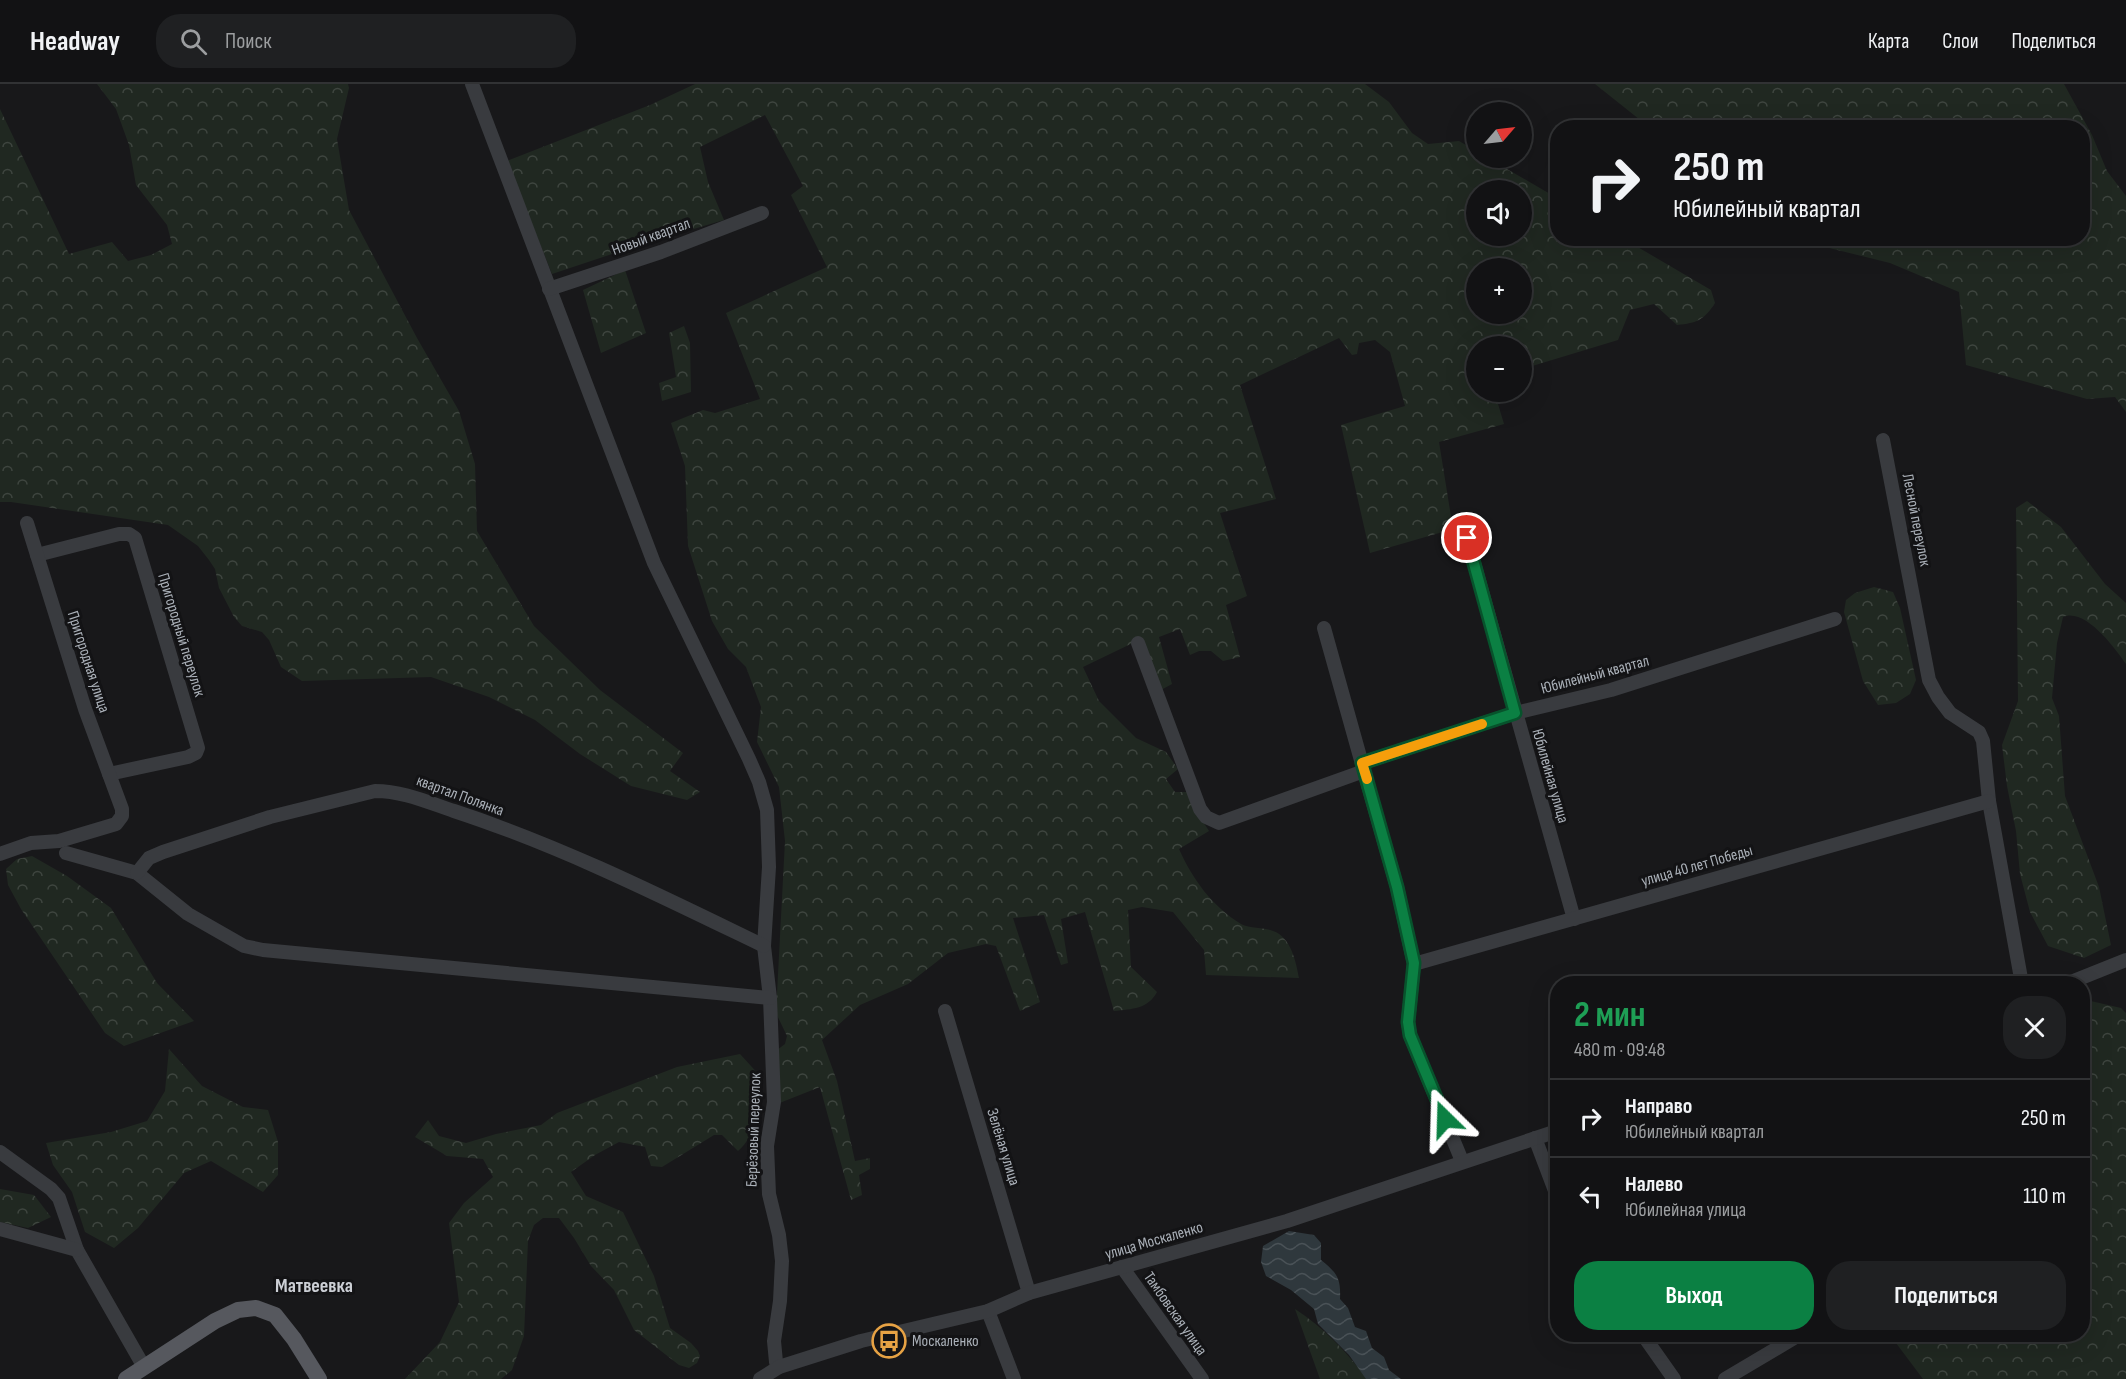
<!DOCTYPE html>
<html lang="ru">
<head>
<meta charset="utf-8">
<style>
	body { margin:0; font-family:"Sofia Sans Condensed",sans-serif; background:#1f2022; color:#f1f3f6; height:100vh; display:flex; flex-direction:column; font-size:22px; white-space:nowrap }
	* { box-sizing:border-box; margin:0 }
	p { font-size:20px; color:#9c9ea0 }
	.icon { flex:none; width:33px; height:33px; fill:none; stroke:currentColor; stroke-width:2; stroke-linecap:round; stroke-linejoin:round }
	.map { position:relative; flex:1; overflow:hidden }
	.drawer { position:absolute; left:1550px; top:892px; width:540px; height:366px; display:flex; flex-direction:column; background:#121214; border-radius:24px; box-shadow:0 6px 24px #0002,0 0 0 2px #313234 }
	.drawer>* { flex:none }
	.guide { position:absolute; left:1550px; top:36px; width:540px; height:126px; border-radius:24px; box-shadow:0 6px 24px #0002,0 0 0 2px #313234; background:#121214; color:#f1f3f6; overflow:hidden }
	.needle { width:39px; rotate:62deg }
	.controls { position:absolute; left:1466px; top:18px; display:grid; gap:12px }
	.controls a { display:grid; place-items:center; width:66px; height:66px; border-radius:50%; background:#121214; box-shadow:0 6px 24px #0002,0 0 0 2px #313234; font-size:30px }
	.pin { position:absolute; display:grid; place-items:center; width:51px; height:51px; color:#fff; margin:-26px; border:3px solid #fff; border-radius:50%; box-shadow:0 2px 6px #0007 }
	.me { position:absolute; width:66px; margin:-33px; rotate:338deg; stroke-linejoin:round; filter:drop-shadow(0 0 4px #0008) }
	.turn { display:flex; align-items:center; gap:21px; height:126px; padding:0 24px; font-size:27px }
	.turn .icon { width:78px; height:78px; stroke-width:2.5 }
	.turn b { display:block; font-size:42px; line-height:51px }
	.round { display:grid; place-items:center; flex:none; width:63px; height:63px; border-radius:24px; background:#1f2022 }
	.headline { display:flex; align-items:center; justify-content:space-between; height:102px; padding:0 24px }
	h1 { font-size:36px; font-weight:700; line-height:45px; color:#1e9e55 }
	.action { display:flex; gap:12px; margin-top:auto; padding:12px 24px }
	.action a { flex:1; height:69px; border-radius:24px; background:#0b8043; color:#fff; font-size:24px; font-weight:700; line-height:69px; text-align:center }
	.action a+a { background:#1f2022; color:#f1f3f6 }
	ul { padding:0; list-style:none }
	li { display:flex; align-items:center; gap:18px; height:78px; padding:0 24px; border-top:2px solid #313234 }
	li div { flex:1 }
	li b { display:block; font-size:22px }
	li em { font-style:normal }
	header { display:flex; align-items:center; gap:36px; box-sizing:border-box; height:84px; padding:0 30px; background:#121214; border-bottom:2px solid #313234 }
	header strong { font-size:28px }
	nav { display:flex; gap:33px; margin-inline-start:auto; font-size:21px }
	.search { width:420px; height:54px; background:#1f2022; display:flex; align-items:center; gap:15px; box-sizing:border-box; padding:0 21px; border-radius:24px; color:#9c9ea0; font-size:22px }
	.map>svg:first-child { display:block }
</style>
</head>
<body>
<header>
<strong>Headway</strong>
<div class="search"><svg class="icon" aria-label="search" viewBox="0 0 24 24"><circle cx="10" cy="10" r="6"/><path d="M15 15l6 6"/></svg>Поиск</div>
<nav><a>Карта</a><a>Слои</a><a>Поделиться</a></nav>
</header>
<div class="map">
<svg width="2126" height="1295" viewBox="0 0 2126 1295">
	<defs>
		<pattern id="forest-crowns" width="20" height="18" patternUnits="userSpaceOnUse" patternTransform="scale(1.5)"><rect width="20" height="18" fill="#202821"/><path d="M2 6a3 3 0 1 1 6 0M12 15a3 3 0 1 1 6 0" fill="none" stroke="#3e453f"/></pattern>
		<pattern id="water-waves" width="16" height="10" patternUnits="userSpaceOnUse" patternTransform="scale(1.5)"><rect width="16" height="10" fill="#2f383d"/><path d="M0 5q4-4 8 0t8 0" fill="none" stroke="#4a5257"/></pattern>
	</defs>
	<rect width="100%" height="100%" fill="#18181a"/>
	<g fill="url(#forest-crowns)" fill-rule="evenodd">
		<polygon points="97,0 348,0 349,4 337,55 349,126 417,254 459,327 475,380 477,447 534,542 600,606 683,669 670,687 700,708 687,716 631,702 580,670 535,636 489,613 431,593 302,597 281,583 269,556 262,548 242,542 234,533 219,504 215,485 209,476 198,462 168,441 11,418 0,418 0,25 69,170 112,158 128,177 151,171 172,160 167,141 136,101 129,61 116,25"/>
		<path d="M695,0H1365L1389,18L1412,49L1428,60L1459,57L1476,67V74H1488L1557,114V154L1624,155L1711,206L1715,219C1704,236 1697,239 1677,241L1654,220L1630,226L1618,256L1522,285L1525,300L1521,301V262H1476V308H1501L1495,310L1504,340L1439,358L1453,445L1370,469L1341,341L1405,322L1390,268L1375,256L1359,259L1357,270L1352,271L1339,254L1240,301L1276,415L1220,429L1247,512L1226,521L1240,573L1223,577L1211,567H1199L1190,571L1180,545L1159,553L1172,600L1159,607L1139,556L1083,583L1099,617L1136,654L1166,668L1178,685L1166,695L1175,708H1189L1196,727L1209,747L1179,765C1193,796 1212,822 1241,840C1250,845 1263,843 1273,847C1291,853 1296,878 1299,894L1206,891L1204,866L1173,828L1142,823L1128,826L1131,883L1157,908C1148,925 1132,925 1114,927L1085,828L1061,835L1068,879L1061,881L1044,831L1013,834L1040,918L1020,927L996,862L986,860L948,869L908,900L860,921L822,956L837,997L855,1077L870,1074V1085L859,1091L862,1111L851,1116L820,1003L777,1020V966L785,960L787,952L776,929L785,757L779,703L757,658L761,623L746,583L728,565L712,537L688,462L685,382L671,339L703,326L715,329L760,315L726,229L827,183L791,111L803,102L765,31L700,63L708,98L724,136L636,162L552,190L507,77L650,21ZM1476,106H1521V152H1476ZM1476,184H1521V230H1476Z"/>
		<polygon points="1595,0 2064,0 2092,51 2107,87 2126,112 2126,328 2115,313 2087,315 1966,281 1959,208 1890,179 1809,159 1803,155 2082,154 2082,44 1649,43"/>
		<polygon points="625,186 646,249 601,269 583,206"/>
		<polygon points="684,242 690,259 691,308 662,317 659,299 676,293 669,249"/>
		<path d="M2027,417L2061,443L2105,500L2126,519V580C2115,564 2085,523 2063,533L2057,559L2052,614L2059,632L2065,712L2099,803L2111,861L2084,874L2048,862L2030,828L2020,790L2016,747L2007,702L2002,661L2018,617L2016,424Z"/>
		<polygon points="1874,503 1893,508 1900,524 1916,596 1910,610 1896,619 1878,621 1863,597 1844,528 1846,516 1855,509"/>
		<polygon points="32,772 67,792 111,824 157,899 194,937 124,962 105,949 21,825 8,801 6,785 17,775"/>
		<polygon points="2082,915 2121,924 2126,929 2126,1295 1923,1295 1890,1251 2082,1251"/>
		<polygon points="169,965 202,1002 243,1023 268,1026 278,1058 278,1091 263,1108 211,1077 184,1089 138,1144 114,1164 85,1148 72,1108 53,1081 46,1059 111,1048 147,1037 165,1007"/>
		<path d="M740,970L762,994C761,1016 756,1053 738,1067L722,1051H714L662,1083L651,1082L645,1063L619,1058L595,1071L571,1088L586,1112L623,1128L654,1192L670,1244L691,1259L698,1267L700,1272L697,1279L689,1284L679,1281L634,1246L614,1206L591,1182L574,1154L559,1134H543L534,1141L528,1157L524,1252L512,1286L501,1295H405L440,1258L459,1218L449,1139L464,1119L493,1093L483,1075L447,1072L415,1053L428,1036L439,1052L466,1059L496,1050L541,1041L557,1029L677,983Z"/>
		<polygon points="0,1105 34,1111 51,1133 28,1144 0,1138"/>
		<path d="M1295,1225C1324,1244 1346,1267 1367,1295H1320Z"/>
	</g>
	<path fill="url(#water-waves)" d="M1289,1147L1314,1151L1321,1159V1176C1337,1189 1341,1194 1340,1215L1348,1224L1355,1243L1366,1247L1372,1264L1384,1273L1389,1286L1401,1295H1366L1349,1271L1318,1240L1314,1225L1291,1206L1266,1192L1261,1178L1263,1162Z"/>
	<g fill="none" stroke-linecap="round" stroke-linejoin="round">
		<g stroke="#393b3f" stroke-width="14">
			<polyline points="472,0 654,479 749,675 759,698 767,726 769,783 764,862 770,914 774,1018 767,1062 769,1110 779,1151 782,1177 780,1217 774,1257 776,1278 779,1283"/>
			<polyline points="549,205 661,168 762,129"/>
			<polyline points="1883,356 1929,596 1938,613 1950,629 1979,648 1983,657 1989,717 2022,900"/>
			<polyline points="1467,454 1574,835"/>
			<polyline points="37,471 119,450 129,450 135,454 198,664 196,669 188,673 109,690"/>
			<polyline points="1138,559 1200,725 1206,733 1219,739 1364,687 1324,544"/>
			<polyline points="1362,679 1515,629 1611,606 1835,535"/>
			<polyline points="1364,687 1397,803 1414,880 1408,938 1410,951 1462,1077"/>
			<polyline points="66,769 137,789 188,830 244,862 263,866 770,914"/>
			<polyline points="0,770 31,759 59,757 116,740 122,732 122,725 85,625 27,439"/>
			<path d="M137,789L149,774L163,768L270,733L375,707C403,707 427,718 454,727C561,762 663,813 764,862"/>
			<polyline points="1414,880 1989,717"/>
			<polyline points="2066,900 2126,876"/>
			<polyline points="945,927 1029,1209"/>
			<polyline points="1535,1054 1557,1112"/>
			<polyline points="0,1068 51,1105 59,1114 77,1166 144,1283"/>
			<polyline points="0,1145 77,1166"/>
			<polyline points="1122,1183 1202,1295"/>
			<polyline points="988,1227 1014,1295"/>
			<polyline points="1643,1251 1674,1295"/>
			<polyline points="760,1295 779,1283 861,1257 988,1227 1029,1209 1287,1137 1557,1047"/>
			<polyline points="1725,1295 1799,1251"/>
		</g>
		<polyline stroke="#56585e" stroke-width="16" points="126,1295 215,1237 238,1226 256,1224 275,1231 294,1255 319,1295"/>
	</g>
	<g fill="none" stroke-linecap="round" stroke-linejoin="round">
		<defs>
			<polyline id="route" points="1445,1035 1410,951 1408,938 1414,879 1397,803 1362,679 1515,629 1467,454"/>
		</defs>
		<use href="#route" stroke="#07532c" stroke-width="15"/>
		<use href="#route" stroke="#0b8043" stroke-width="10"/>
		<polyline stroke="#f59e0b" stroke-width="10" points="1367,695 1362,679 1482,640"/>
	</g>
	<defs>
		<symbol id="bus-ring" viewBox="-11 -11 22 22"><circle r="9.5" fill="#131315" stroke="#e6a244" stroke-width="1.5"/><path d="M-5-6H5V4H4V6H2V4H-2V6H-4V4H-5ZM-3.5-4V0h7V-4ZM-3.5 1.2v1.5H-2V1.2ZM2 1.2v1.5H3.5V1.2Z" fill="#e6a244"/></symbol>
	</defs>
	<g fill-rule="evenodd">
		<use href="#bus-ring" x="870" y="1238" width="38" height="38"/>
	</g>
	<g text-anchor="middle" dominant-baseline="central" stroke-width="6" stroke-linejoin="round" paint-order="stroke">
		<g font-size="16" fill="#abb1b9" stroke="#131315">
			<text transform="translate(651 153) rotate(-20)">Новый квартал</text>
			<text transform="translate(1916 436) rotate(79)">Лесной переулок</text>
			<text transform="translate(181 551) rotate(73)">Пригородный переулок</text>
			<text transform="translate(88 578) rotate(72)">Пригородная улица</text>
			<text transform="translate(1595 591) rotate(-15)">Юбилейный квартал</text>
			<text transform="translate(1550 692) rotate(74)">Юбилейная улица</text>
			<text transform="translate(460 712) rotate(20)">квартал Полянка</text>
			<text transform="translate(1697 782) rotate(-16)">улица 40 лет Победы</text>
			<text transform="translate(754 1046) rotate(-88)">Берёзовый переулок</text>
			<text transform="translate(1003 1063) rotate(73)">Зелёная улица</text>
			<text transform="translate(1154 1157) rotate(-16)">улица Москаленко</text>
			<text transform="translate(1175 1230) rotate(55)">Тамбовская улица</text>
		</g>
		<g font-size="16" fill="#abb1b9" stroke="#131315" text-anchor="start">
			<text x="912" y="1257">Москаленко</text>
		</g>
		<g font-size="20" font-weight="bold" fill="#cccfd5" stroke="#131315">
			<text x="314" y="1202">Матвеевка</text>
		</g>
	</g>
</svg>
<div class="controls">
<a><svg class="needle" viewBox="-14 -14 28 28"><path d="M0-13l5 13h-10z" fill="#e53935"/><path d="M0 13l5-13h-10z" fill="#9c9ea0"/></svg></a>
<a><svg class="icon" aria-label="sound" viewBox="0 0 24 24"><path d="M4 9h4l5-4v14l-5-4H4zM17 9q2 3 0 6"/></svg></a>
<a>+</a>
<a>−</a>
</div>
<div class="pin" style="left:1467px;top:454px;background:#d93025"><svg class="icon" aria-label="arrive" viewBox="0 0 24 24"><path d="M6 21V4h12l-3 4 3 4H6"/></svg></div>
<svg class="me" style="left:1445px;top:1035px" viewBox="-20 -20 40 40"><path d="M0-17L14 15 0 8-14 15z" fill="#0b8043" stroke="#fff" stroke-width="4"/></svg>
<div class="guide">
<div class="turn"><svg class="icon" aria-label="right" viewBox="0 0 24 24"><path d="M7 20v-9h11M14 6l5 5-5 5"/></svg><div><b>250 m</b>Юбилейный квартал</div></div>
</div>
<section class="drawer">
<div class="headline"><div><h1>2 мин</h1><p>480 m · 09:48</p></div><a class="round"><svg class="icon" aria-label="close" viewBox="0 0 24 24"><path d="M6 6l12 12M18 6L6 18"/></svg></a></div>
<ul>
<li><svg class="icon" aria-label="right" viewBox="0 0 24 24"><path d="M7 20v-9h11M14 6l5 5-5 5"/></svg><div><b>Направо</b><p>Юбилейный квартал</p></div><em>250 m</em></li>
<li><svg class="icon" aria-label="left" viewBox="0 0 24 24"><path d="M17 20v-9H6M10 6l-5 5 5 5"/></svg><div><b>Налево</b><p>Юбилейная улица</p></div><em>110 m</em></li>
</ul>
<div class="action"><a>Выход</a><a>Поделиться</a></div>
</section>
</div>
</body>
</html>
